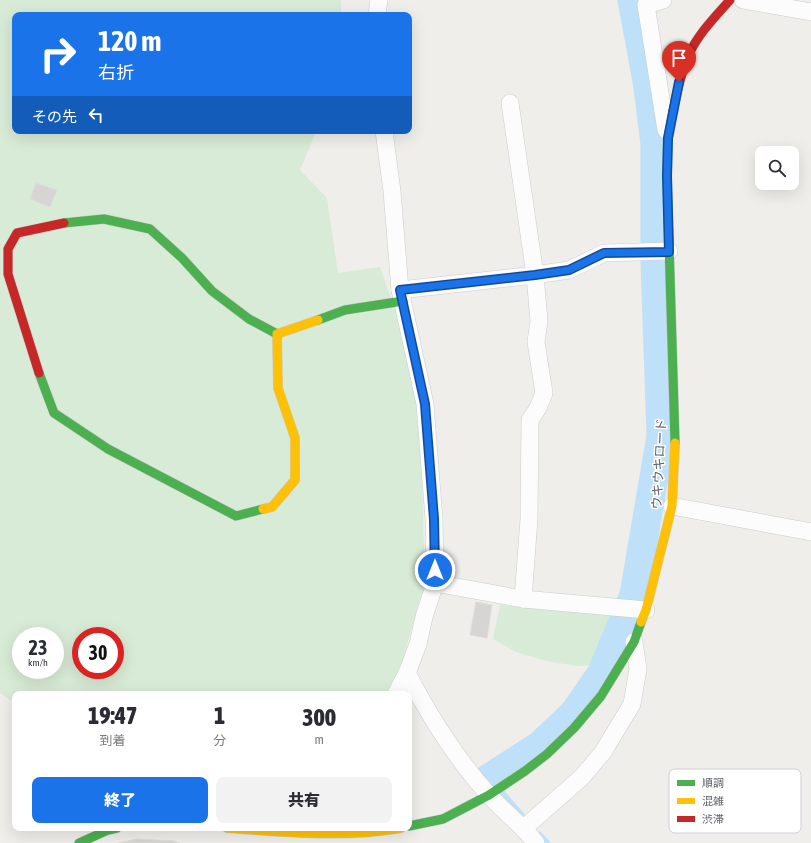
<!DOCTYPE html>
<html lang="ja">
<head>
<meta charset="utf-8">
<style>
	body { margin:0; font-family:"Asap Condensed","Noto Sans JP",sans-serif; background:#f2f2f3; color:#2b2b33; height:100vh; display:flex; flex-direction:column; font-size:15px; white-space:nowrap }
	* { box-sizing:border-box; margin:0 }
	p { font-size:13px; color:#7c7c81 }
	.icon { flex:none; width:22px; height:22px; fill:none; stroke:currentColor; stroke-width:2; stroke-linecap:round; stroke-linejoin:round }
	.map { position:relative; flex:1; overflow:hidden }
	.details { position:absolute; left:12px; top:691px; width:400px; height:140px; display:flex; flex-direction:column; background:#fff; border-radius:8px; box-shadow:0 4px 16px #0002 }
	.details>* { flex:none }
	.top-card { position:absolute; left:12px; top:12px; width:400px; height:122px; border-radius:8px; box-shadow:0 4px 16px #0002; background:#1a73e8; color:#fff; overflow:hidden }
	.buttons { position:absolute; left:755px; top:146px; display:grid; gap:8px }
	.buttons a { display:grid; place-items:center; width:44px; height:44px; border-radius:8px; background:#fff; box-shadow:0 4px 16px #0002; font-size:20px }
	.speed { position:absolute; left:12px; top:627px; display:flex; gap:8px; font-size:20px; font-weight:700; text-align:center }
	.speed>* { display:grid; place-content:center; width:52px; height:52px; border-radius:50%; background:#fff; box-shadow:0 4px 16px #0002; line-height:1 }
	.speed small { font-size:10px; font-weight:400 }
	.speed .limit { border:6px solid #d22; background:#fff; color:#111 }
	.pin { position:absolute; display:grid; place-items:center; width:34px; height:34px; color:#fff; margin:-41px -17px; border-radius:50% 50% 50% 0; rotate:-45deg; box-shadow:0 0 4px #0007 }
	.pin .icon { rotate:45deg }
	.me { position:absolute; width:44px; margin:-22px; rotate:0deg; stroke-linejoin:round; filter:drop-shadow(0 0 3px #0008) }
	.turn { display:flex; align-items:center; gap:14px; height:84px; padding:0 20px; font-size:18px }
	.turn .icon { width:52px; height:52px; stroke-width:2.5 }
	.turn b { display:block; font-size:28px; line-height:34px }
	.then { display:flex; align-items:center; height:38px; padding:0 20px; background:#0003; gap:8px; font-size:15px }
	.eta { display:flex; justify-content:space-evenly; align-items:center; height:68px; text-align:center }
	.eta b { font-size:24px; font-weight:800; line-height:28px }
	.primary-button { display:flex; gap:8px; margin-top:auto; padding:8px 20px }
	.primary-button a { flex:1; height:46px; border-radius:8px; background:#1a73e8; color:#fff; font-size:16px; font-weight:800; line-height:46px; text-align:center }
	.primary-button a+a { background:#f2f2f3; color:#2b2b33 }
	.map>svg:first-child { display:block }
</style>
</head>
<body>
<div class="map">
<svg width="811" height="843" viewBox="0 0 811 843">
	<rect width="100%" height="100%" fill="#efeeea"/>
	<g fill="#d8ebd6" fill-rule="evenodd">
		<path d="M0,0H341V15H15V131H314L315,134L300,170L327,198L338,273L380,267L402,329L420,412L425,581L401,666L387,694H15V703L0,693ZM21,636H55V670H21ZM81,636H115V670H81Z"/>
		<polygon points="500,605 633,617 612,657 598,665 577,666 546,661 516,652 493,639"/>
	</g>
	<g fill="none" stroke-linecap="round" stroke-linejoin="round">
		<g stroke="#bfe0f9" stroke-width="5">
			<polyline points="502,792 528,822"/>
			<polyline points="539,834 548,843"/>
		</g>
		<polyline stroke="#bfe0f9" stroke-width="29" points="489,778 539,746 574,713 601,674 634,595 661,436 655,263 655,144 647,81 632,0"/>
	</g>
	<g fill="#d6d5d3" stroke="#deddd9">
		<polygon points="36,183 57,190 50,207 30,199"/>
		<polygon points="476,602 492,605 487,638 470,635"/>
		<polygon points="137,839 174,841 180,843 118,843"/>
	</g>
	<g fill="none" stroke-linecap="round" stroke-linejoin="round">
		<defs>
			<g id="street">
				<polyline points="663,0 646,5 666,130"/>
				<polyline points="743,0 811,12"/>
				<polyline points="377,15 379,0"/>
				<polyline points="510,103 535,275 539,321 536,342 544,393 538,408 530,420 529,519 523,599"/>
				<polyline points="384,131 392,191 400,290 425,404 434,519 435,583 424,617 418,644 407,673 396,694"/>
				<polyline points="400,290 535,275 569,270 604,253 669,251"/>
				<polyline points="672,506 811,532"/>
				<polyline points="435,583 523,599 646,610"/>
				<path d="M407,673C430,717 455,758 489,795C504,812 522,825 536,843"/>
				<polyline points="524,828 582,777 603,752 632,704 638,669 634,642"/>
			</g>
			<g id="fast">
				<polyline points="673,111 668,138 667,176 675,443"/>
				<polyline points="64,223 104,219 150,229 182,258 212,291 249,319 277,334"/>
				<polyline points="318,320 345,310 403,301"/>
				<polyline points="39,373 54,413 108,449 236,516 263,509"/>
				<polyline points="409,826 443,819 489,795 525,771 547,754 574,728 601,696 634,642 641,622"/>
				<polyline points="79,843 108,830 117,828"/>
			</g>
			<g id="slow">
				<polyline points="263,509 272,507 295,480 295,438 278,388 277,334 318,320"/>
				<polyline points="641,622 646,610 672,506 675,443"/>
				<path d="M227,828C286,832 343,838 401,828"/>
			</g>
			<g id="jam">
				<path d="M673,111C677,92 681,72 689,54C699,33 715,17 730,0"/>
				<polyline points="39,373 8,274 8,249 17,233 64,223"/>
			</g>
		</defs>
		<use href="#street" stroke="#cbcccc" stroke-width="18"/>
		<use href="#fast" stroke="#cacacb" stroke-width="10"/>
		<use href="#slow" stroke="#cacacb" stroke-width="10"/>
		<use href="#jam" stroke="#cacacb" stroke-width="10"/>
		<use href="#street" stroke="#fdfcfc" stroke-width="17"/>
		<use href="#fast" stroke="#4caf50" stroke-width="9"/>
		<use href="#slow" stroke="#ffc107" stroke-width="9"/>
		<use href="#jam" stroke="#c62828" stroke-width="9"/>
	</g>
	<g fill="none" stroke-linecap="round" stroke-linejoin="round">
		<defs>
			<polyline id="route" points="435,570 434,519 425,404 400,290 535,275 569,270 604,253 669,252 667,176 668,138 679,82"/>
		</defs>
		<use href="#route" stroke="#114b97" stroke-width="10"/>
		<use href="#route" stroke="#1a73e8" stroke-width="7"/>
	</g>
	<g text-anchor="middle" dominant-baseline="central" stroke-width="3" stroke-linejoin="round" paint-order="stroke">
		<g font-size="13" fill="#5f6368" stroke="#fff">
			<text transform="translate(659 464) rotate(-87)">ウキウキロード</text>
		</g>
	</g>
	<rect x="669" y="769" width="132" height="64" rx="6" fill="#fff" stroke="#cfd0d2" stroke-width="1"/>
	<rect x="677" y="780" width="18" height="6" fill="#4caf50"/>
	<rect x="677" y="798" width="18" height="6" fill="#ffc107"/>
	<rect x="677" y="816" width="18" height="6" fill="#c62828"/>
	<g font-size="11" fill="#5f6368">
		<text x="702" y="787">順調</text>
		<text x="702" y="805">混雑</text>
		<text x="702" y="823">渋滞</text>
	</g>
</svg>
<div class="buttons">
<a><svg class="icon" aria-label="search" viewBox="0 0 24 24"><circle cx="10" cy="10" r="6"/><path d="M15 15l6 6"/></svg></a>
</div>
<div class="speed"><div>23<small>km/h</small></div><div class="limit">30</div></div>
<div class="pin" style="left:679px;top:82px;background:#d93025"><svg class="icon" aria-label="arrive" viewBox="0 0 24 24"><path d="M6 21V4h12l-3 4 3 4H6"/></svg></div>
<svg class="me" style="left:435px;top:570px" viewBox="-20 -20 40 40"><circle r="17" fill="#1a73e8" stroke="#fff" stroke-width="3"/><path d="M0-11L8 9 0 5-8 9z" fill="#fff"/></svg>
<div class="top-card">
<div class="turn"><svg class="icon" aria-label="right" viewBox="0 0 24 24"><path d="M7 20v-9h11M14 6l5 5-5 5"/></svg><div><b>120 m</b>右折</div></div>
<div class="then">その先<svg class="icon" aria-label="left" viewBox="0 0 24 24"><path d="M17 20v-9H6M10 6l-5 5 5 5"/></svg></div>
</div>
<section class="details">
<div class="eta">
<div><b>19:47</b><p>到着</p></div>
<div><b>1</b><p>分</p></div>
<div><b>300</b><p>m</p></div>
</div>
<div class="primary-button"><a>終了</a><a>共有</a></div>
</section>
</div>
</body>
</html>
